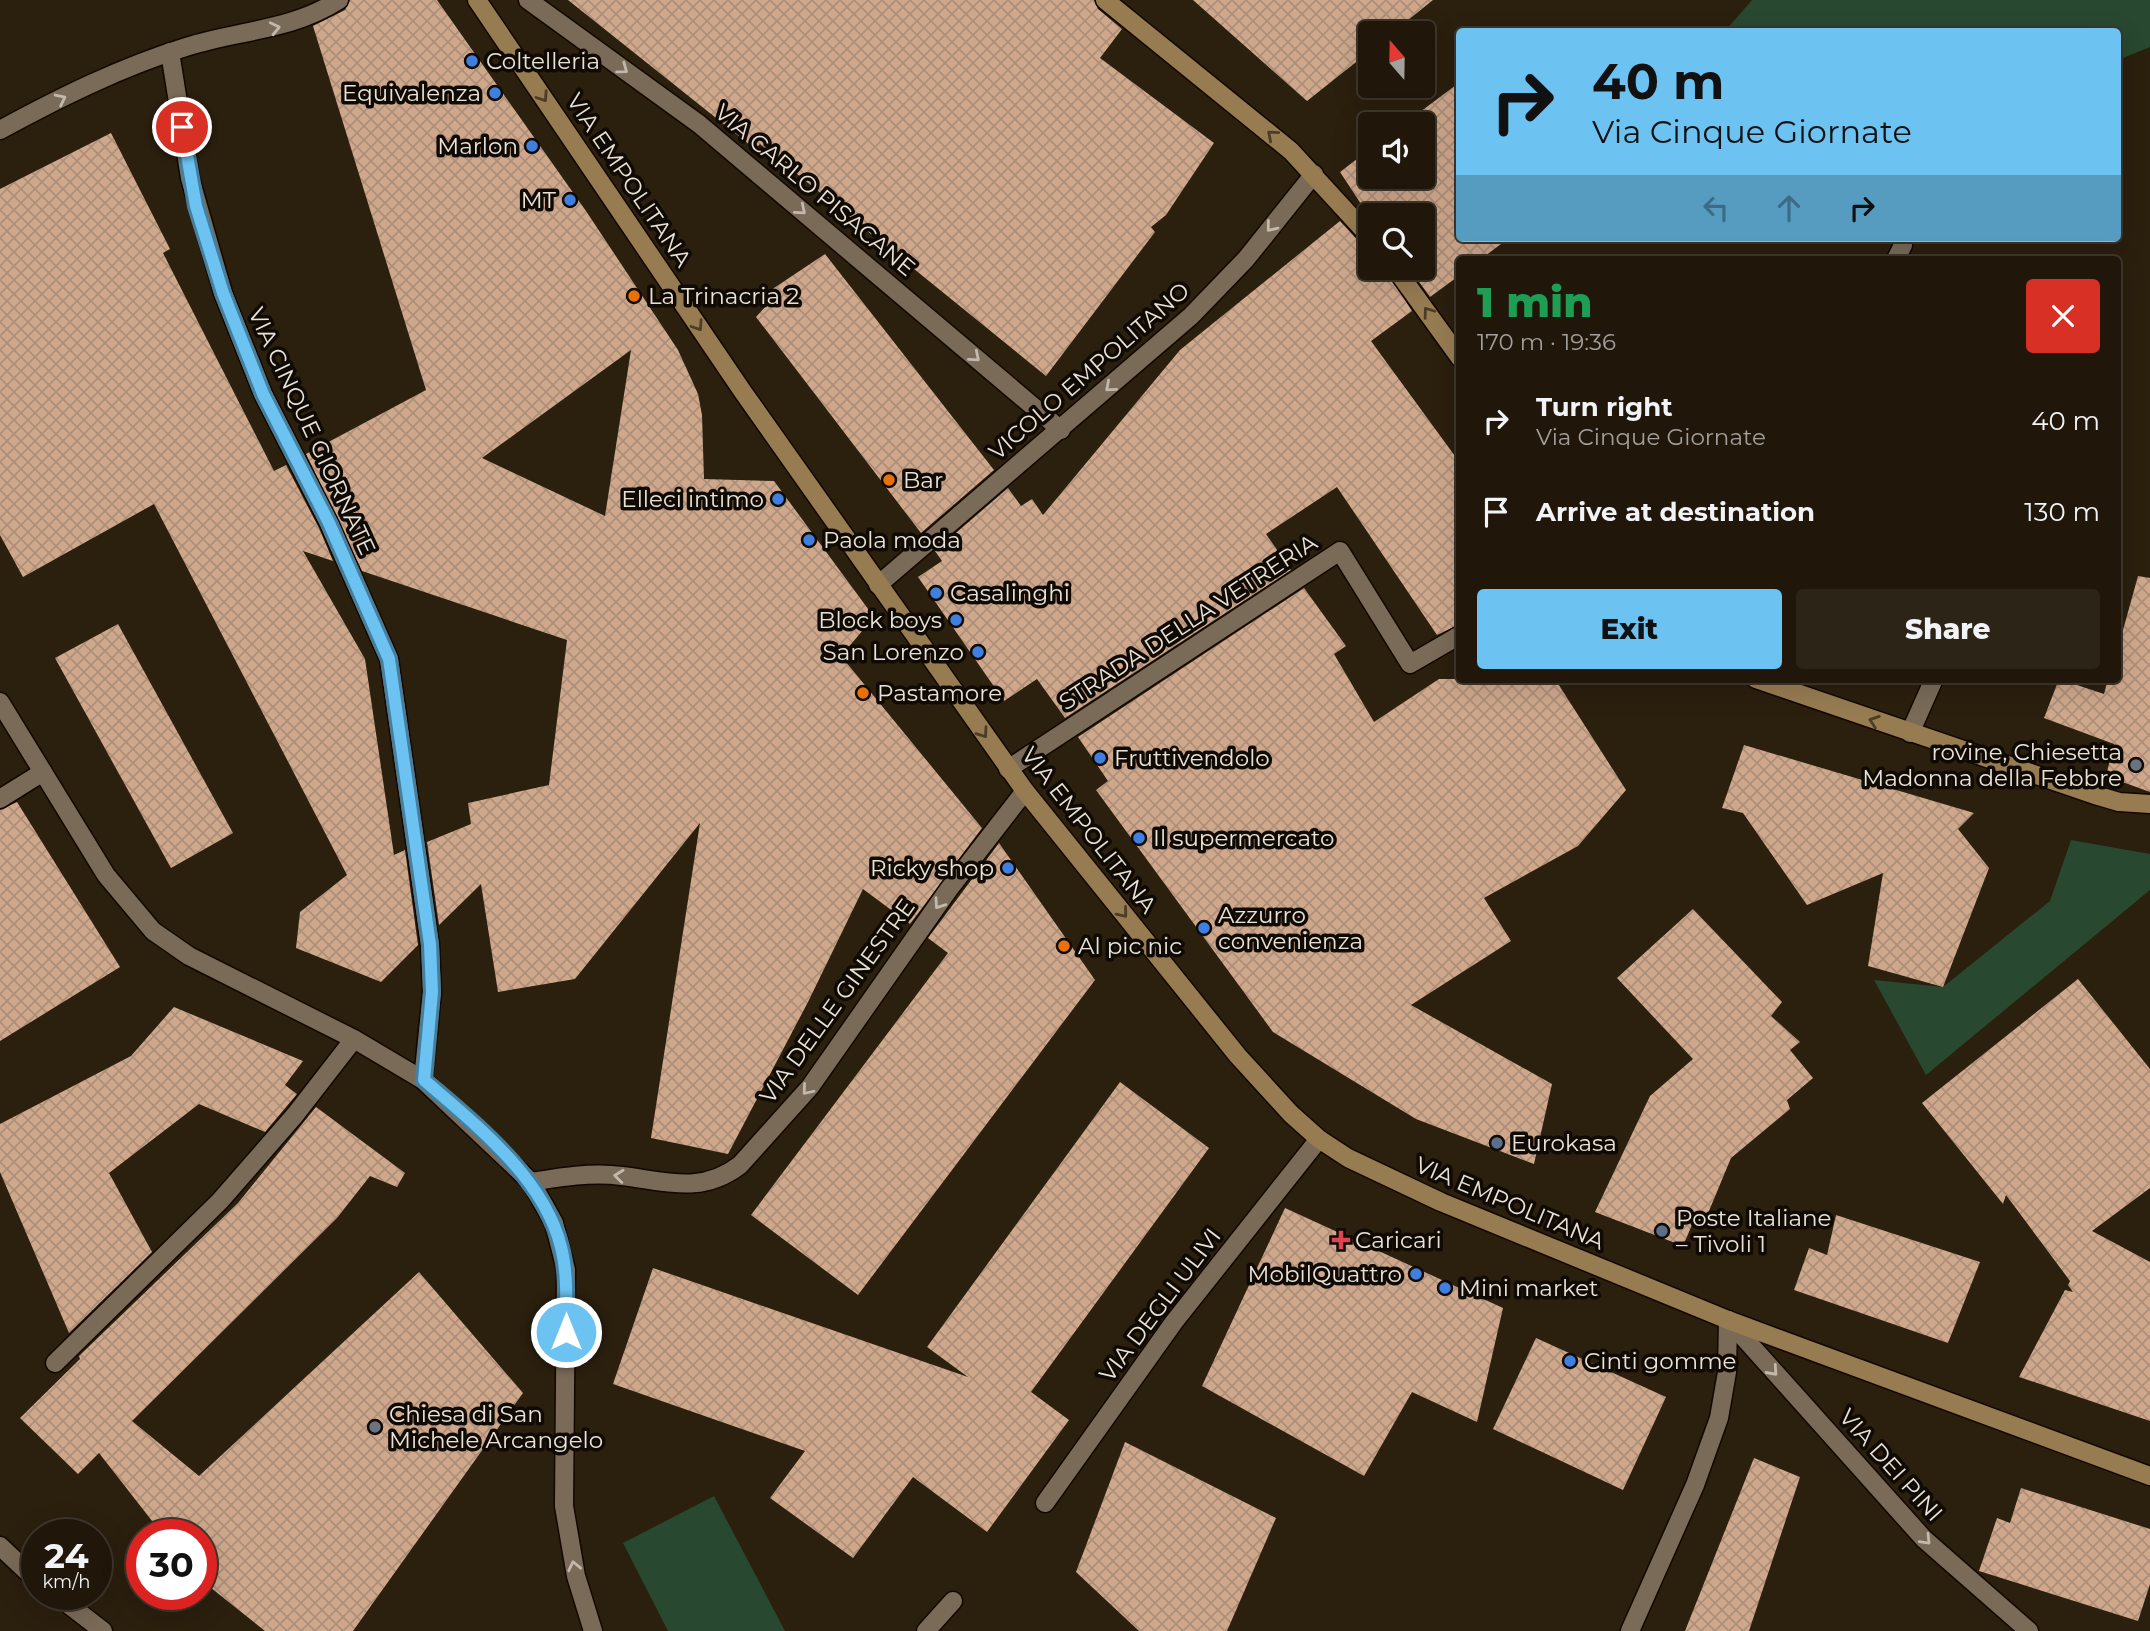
<!DOCTYPE html>
<html lang="en">
<head>
<meta charset="utf-8">
<style>
	body { margin:0; font-family:Montserrat,sans-serif; background:#2d2418; color:#f1f3f6; height:100vh; display:flex; flex-direction:column; font-size:26px; white-space:nowrap }
	* { box-sizing:border-box; margin:0 }
	p { font-size:23px; color:#a29f9c }
	.icon { flex:none; width:38px; height:38px; fill:none; stroke:currentColor; stroke-width:2; stroke-linecap:round; stroke-linejoin:round }
	.map { position:relative; flex:1; overflow:hidden }
	.sheet { position:absolute; left:1456px; top:256px; width:665px; height:427px; display:flex; flex-direction:column; background:#20170a; border-radius:7px; box-shadow:0 7px 28px #0002,0 0 0 2px #3d362b }
	.sheet>* { flex:none }
	.hud { position:absolute; left:1456px; top:28px; width:665px; height:214px; border-radius:7px; box-shadow:0 7px 28px #0002,0 0 0 2px #3d362b; background:#6cc3f2; color:#111; overflow:hidden }
	.needle { width:46px; rotate:340deg }
	.fabs { position:absolute; left:1358px; top:21px; display:grid; gap:14px }
	.fabs a { display:grid; place-items:center; width:77px; height:77px; border-radius:7px; background:#20170a; box-shadow:0 7px 28px #0002,0 0 0 2px #3d362b; font-size:35px }
	.speed { position:absolute; left:21px; top:1519px; display:flex; gap:14px; font-size:35px; font-weight:700; text-align:center }
	.speed>* { display:grid; place-content:center; width:91px; height:91px; border-radius:50%; background:#20170a; box-shadow:0 7px 28px #0002,0 0 0 2px #3d362b; line-height:1 }
	.speed small { font-size:18px; font-weight:400 }
	.speed .limit { border:10px solid #d22; background:#fff; color:#111 }
	.pin { position:absolute; display:grid; place-items:center; width:60px; height:60px; color:#fff; margin:-30px; border:4px solid #fff; border-radius:50%; box-shadow:0 2px 7px #0007 }
	.me { position:absolute; width:77px; margin:-38px; rotate:0deg; stroke-linejoin:round; filter:drop-shadow(0 0 5px #0008) }
	.turn { display:flex; align-items:center; gap:24px; height:147px; padding:0 21px; font-size:32px }
	.turn .icon { width:91px; height:91px; stroke-width:2.5 }
	.turn b { display:block; font-size:49px; line-height:60px }
	.lanes { display:flex; align-items:center; height:66px; padding:0 21px; background:#0003; justify-content:center; gap:35px; direction:ltr }
	.lanes .off { opacity:.35 }
	.round { display:grid; place-items:center; flex:none; width:74px; height:74px; border-radius:7px; background:#2d2418 }
	.summary { display:flex; align-items:center; justify-content:space-between; height:119px; padding:0 21px }
	h1 { font-size:42px; font-weight:800; line-height:52px; color:#1e9e55 }
	.action { display:flex; gap:14px; margin-top:auto; padding:14px 21px }
	.action a { flex:1; height:80px; border-radius:7px; background:#6cc3f2; color:#111; font-size:28px; font-weight:800; line-height:80px; text-align:center }
	.action a+a { background:#2d2418; color:#f1f3f6 }
	ul { padding:0; list-style:none }
	li { display:flex; align-items:center; gap:21px; height:91px; padding:0 21px }
	li div { flex:1 }
	li b { display:block; font-size:26px }
	li em { font-style:normal }
	.map>svg:first-child { display:block }
</style>
</head>
<body>
<div class="map">
<svg width="2150" height="1631" viewBox="0 0 2150 1631">
	<defs>
		<pattern id="building-cross-hatch" width="8" height="8" patternUnits="userSpaceOnUse" patternTransform="scale(1.75)"><rect width="8" height="8" fill="#cfa88c"/><path d="M0 0l8 8M0 8l8-8" fill="none" stroke="#ad8f79"/></pattern>
	</defs>
	<rect width="100%" height="100%" fill="#2b1f0e"/>
	<g fill="#28482f">
		<polygon points="1752,0 2150,0 2150,47 2118,60 2118,32 1725,31"/>
		<polygon points="2071,840 2150,854 2150,890 1926,1075 1874,980 1943,987 2050,901"/>
		<polygon points="714,1496 785,1631 668,1631 623,1543"/>
	</g>
	<g fill="url(#building-cross-hatch)" fill-rule="evenodd">
		<path d="M350,0H437L586,211L678,350L698,394L702,415L704,479L774,481L874,617L841,656L982,828L910,924L863,889L808,1002L728,1154L651,1138L700,823L575,979L498,992L481,884L439,925L427,842L471,824L468,803L549,785L567,640L362,571L306,454L426,390L313,26L345,10ZM631,350L605,516L482,458Z"/>
		<polygon points="568,0 1094,0 1098,9 1122,29 1100,58 1214,143 1166,215 1151,227 1155,232 1133,261 1046,376 760,144 755,149"/>
		<polygon points="1193,0 1433,0 1392,33 1370,33 1370,51 1307,101"/>
		<polygon points="1460,82 1460,238 1509,238 1481,259 1460,259 1460,275 1430,297 1409,268 1423,268 1423,215 1370,215 1370,220 1358,207 1361,204 1340,172 1370,149 1370,177 1423,177 1423,124 1404,124"/>
		<polygon points="111,133 170,249 163,253 274,471 286,465 319,528 333,561 303,551 365,659 394,855 405,850 418,945 381,982 296,948 300,912 347,875 154,504 23,577 0,535 0,189"/>
		<polygon points="1340,221 1362,245 1370,248 1370,268 1384,268 1412,311 1371,341 1460,463 1460,624 1437,635 1337,487 1266,534 1291,570 1065,718 1037,679 1004,701 918,577 942,561 935,551 1008,488 1021,506 1032,499 1043,515 1180,350"/>
		<polygon points="825,254 994,470 921,533 756,317 766,306 759,298"/>
		<polygon points="2138,576 2150,578 2150,792 2106,776 2114,744 2044,718 2059,679 2104,694 2108,679 2118,679 2118,648"/>
		<polygon points="1304,588 1346,646 1334,654 1374,722 1439,679 1555,679 1626,790 1578,846 1484,898 1511,941 1411,1005 1552,1084 1534,1164 1416,1119 1273,1032 1096,790 1108,781 1078,737"/>
		<polygon points="118,624 233,833 171,868 55,658"/>
		<polygon points="1744,745 1974,813 1958,829 1989,868 1943,987 1868,966 1883,873 1807,905 1743,813 1722,808"/>
		<polygon points="17,802 120,967 0,1041 0,810"/>
		<polygon points="999,843 1095,980 858,1295 751,1215 948,953 928,938"/>
		<polygon points="1693,909 1782,1002 1771,1016 1800,1042 1790,1050 1813,1078 1787,1100 1790,1109 1731,1158 1704,1223 1694,1220 1683,1246 1595,1212 1650,1096 1693,1059 1617,978"/>
		<polygon points="2078,979 2150,1069 2150,1188 2092,1231 2150,1262 2150,1421 2019,1377 2065,1290 2073,1292 2068,1285 2070,1281 2006,1195 2003,1204 1922,1103"/>
		<polygon points="174,1007 303,1061 285,1085 297,1094 265,1132 199,1104 109,1173 152,1252 69,1333 0,1172 0,1124 131,1056"/>
		<polygon points="1120,1082 1209,1148 1031,1392 1069,1420 987,1532 913,1477 853,1558 770,1498 805,1451 613,1384 653,1268 968,1377 927,1347"/>
		<polygon points="316,1107 405,1173 397,1187 370,1176 337,1218 132,1421 199,1476 419,1272 523,1393 353,1631 265,1631 201,1580 201,1535 163,1535 99,1453 78,1474 20,1418 80,1359 79,1356 238,1203"/>
		<polygon points="1285,1208 1503,1308 1477,1422 1412,1392 1364,1476 1202,1386"/>
		<polygon points="1836,1215 1980,1262 1948,1343 1794,1290 1809,1248 1827,1255"/>
		<polygon points="1536,1338 1666,1397 1623,1490 1493,1429"/>
		<polygon points="1125,1442 1276,1518 1227,1631 1139,1631 1076,1572"/>
		<polygon points="1754,1458 1800,1477 1749,1631 1685,1631"/>
		<polygon points="2021,1488 2150,1529 2150,1584 2138,1621 1979,1571 1997,1518 2010,1523"/>
	</g>
	<g fill="none" stroke-linecap="round" stroke-linejoin="round">
		<defs>
			<g id="lane">
				<polyline points="1896,259 1903,245"/>
				<polyline points="1910,733 1934,679"/>
				<polyline points="1008,769 1340,551 1410,664 1460,635"/>
			</g>
			<g id="street">
				<polyline points="528,0 699,124 1061,430"/>
				<polyline points="170,52 190,178 223,293 263,394 329,523 389,659 430,945 432,992 423,1080"/>
				<path d="M0,130C59,98 121,67 186,47C238,30 291,31 339,0"/>
				<polyline points="878,585 1191,316 1246,259 1314,174"/>
				<polyline points="0,702 106,875 153,931 189,956 354,1039 423,1080 531,1182 554,1223 566,1270 564,1506 576,1576 593,1631"/>
				<polyline points="0,799 43,772"/>
				<path d="M531,1182C561,1177 591,1172 622,1176C665,1181 701,1195 740,1165L810,1087L949,889L1025,791"/>
				<polyline points="1728,1320 1924,1539 2029,1631"/>
				<polyline points="55,1363 220,1201 295,1115 354,1039"/>
				<polyline points="1045,1503 1174,1322 1319,1139"/>
				<polyline points="0,1546 37,1581"/>
				<polyline points="55,1594 103,1631"/>
				<polyline points="926,1631 953,1601"/>
				<polyline points="1630,1631 1695,1485 1719,1418 1727,1372 1728,1320"/>
			</g>
			<g id="secondary">
				<polyline points="477,0 743,392 1025,791 1238,1056 1291,1114 1319,1139 1348,1158 1441,1202 1728,1320 2150,1476"/>
				<polyline points="1105,0 1291,151 1370,237"/>
				<polyline points="1395,268 1460,358"/>
				<polyline points="1756,679 2095,795 2119,802 2150,804"/>
			</g>
		</defs>
		<use href="#lane" stroke="#130800" stroke-width="21"/>
		<use href="#street" stroke="#130800" stroke-width="21"/>
		<use href="#secondary" stroke="#130800" stroke-width="21"/>
		<use href="#lane" stroke="#7a6b58" stroke-width="18"/>
		<use href="#street" stroke="#7a6b58" stroke-width="18"/>
		<use href="#secondary" stroke="#977c52" stroke-width="18"/>
	</g>
	<defs><path id="oneway-chevron" d="M-2-3.5L2.5 0L-2 3.5" fill="none" stroke-width="1.6" stroke-linecap="round" stroke-linejoin="round" transform="scale(1.75)"/></defs>
	<g stroke="#c3b8ab">
		<use href="#oneway-chevron" transform="translate(275 28) rotate(-13)"/>
		<use href="#oneway-chevron" transform="translate(623 69) rotate(36)"/>
		<use href="#oneway-chevron" transform="translate(61 99) rotate(-26)"/>
		<use href="#oneway-chevron" transform="translate(801 210) rotate(40)"/>
		<use href="#oneway-chevron" transform="translate(1271 227) rotate(129)"/>
		<use href="#oneway-chevron" transform="translate(975 357) rotate(40)"/>
		<use href="#oneway-chevron" transform="translate(1110 387) rotate(139)"/>
		<use href="#oneway-chevron" transform="translate(939 904) rotate(125)"/>
		<use href="#oneway-chevron" transform="translate(807 1090) rotate(130)"/>
		<use href="#oneway-chevron" transform="translate(619 1176) rotate(-174)"/>
		<use href="#oneway-chevron" transform="translate(1773 1371) rotate(48)"/>
		<use href="#oneway-chevron" transform="translate(1926 1540) rotate(46)"/>
		<use href="#oneway-chevron" transform="translate(574 1566) rotate(-102)"/>
	</g>
	<g stroke="#4c3d27">
		<use href="#oneway-chevron" transform="translate(543 97) rotate(56)"/>
		<use href="#oneway-chevron" transform="translate(1272 135) rotate(-139)"/>
		<use href="#oneway-chevron" transform="translate(1428 312) rotate(-126)"/>
		<use href="#oneway-chevron" transform="translate(698 326) rotate(56)"/>
		<use href="#oneway-chevron" transform="translate(1874 721) rotate(-161)"/>
		<use href="#oneway-chevron" transform="translate(983 733) rotate(55)"/>
		<use href="#oneway-chevron" transform="translate(1123 913) rotate(51)"/>
	</g>
	<g fill="none" stroke-linecap="round" stroke-linejoin="round">
		<defs>
			<path id="route" d="M182,127L196,206L223,293L263,394L329,523L389,659L430,944L432,992L424,1080C476,1125 544,1178 561,1247C568,1274 566,1304 566,1332"/>
		</defs>
		<use href="#route" stroke="#467f9d" stroke-width="18"/>
		<use href="#route" stroke="#6cc3f2" stroke-width="12"/>
	</g>
	<g fill="#3f7fe0" stroke="#0f0a04" stroke-width="2.5">
		<circle cx="472" cy="61" r="7"/>
		<circle cx="495" cy="93" r="7"/>
		<circle cx="532" cy="146" r="7"/>
		<circle cx="570" cy="200" r="7"/>
		<circle cx="778" cy="499" r="7"/>
		<circle cx="809" cy="540" r="7"/>
		<circle cx="936" cy="593" r="7"/>
		<circle cx="956" cy="620" r="7"/>
		<circle cx="978" cy="652" r="7"/>
		<circle cx="1100" cy="758" r="7"/>
		<circle cx="1139" cy="838" r="7"/>
		<circle cx="1008" cy="868" r="7"/>
		<circle cx="1204" cy="928" r="7"/>
		<circle cx="1416" cy="1274" r="7"/>
		<circle cx="1445" cy="1288" r="7"/>
		<circle cx="1570" cy="1361" r="7"/>
	</g>
	<g fill="#e8710a" stroke="#0f0a04" stroke-width="2.5">
		<circle cx="634" cy="296" r="7"/>
		<circle cx="889" cy="480" r="7"/>
		<circle cx="863" cy="693" r="7"/>
		<circle cx="1064" cy="946" r="7"/>
	</g>
	<g fill="#6b7280" stroke="#0f0a04" stroke-width="2.5">
		<circle cx="2136" cy="765" r="7"/>
		<circle cx="375" cy="1427" r="7"/>
	</g>
	<g fill="#5c6f8a" stroke="#0f0a04" stroke-width="2.5">
		<circle cx="1497" cy="1143" r="7"/>
		<circle cx="1662" cy="1231" r="7"/>
	</g>
	<path fill="#e0444e" stroke="#0f0a04" stroke-width="2.5" d="M1337.5 1229.5h7v7h7v7h-7v7h-7v-7h-7v-7h7z"/>
	<g text-anchor="middle" dominant-baseline="central" stroke-width="7" stroke-linejoin="round" paint-order="stroke">
		<g font-size="23" fill="#eae2d7" stroke="#0f0a04" text-anchor="start">
			<text x="486" y="61">Coltelleria</text>
			<text x="481" y="93" text-anchor="end">Equivalenza</text>
			<text x="518" y="146" text-anchor="end">Marlon</text>
			<text x="556" y="200" text-anchor="end">MT</text>
			<text x="648" y="296">La Trinacria 2</text>
			<text x="903" y="480">Bar</text>
			<text x="764" y="499" text-anchor="end">Elleci intimo</text>
			<text x="823" y="540">Paola moda</text>
			<text x="950" y="593">Casalinghi</text>
			<text x="942" y="620" text-anchor="end">Block boys</text>
			<text x="964" y="652" text-anchor="end">San Lorenzo</text>
			<text x="877" y="693">Pastamore</text>
			<text x="2122" y="752" text-anchor="end">rovine, Chiesetta<tspan x="2122" dy="26">Madonna della Febbre</tspan></text>
			<text x="1114" y="758">Fruttivendolo</text>
			<text x="1153" y="838">Il supermercato</text>
			<text x="994" y="868" text-anchor="end">Ricky shop</text>
			<text x="1218" y="915">Azzurro<tspan x="1218" dy="26">convenienza</tspan></text>
			<text x="1078" y="946">Al pic nic</text>
			<text x="1511" y="1143">Eurokasa</text>
			<text x="1676" y="1218">Poste Italiane<tspan x="1676" dy="26">– Tivoli 1</tspan></text>
			<text x="1355" y="1240">Caricari</text>
			<text x="1402" y="1274" text-anchor="end">MobilQuattro</text>
			<text x="1459" y="1288">Mini market</text>
			<text x="1584" y="1361">Cinti gomme</text>
			<text x="389" y="1414">Chiesa di San<tspan x="389" dy="26">Michele Arcangelo</tspan></text>
		</g>
		<g font-size="23" fill="#eae2d7" stroke="#0f0a04">
			<text transform="translate(629 180) rotate(56)">VIA EMPOLITANA</text>
			<text transform="translate(815 190) rotate(40)">VIA CARLO PISACANE</text>
			<text transform="translate(1089 371) rotate(-41)">VICOLO EMPOLITANO</text>
			<text transform="translate(312 431) rotate(65)">VIA CINQUE GIORNATE</text>
			<text transform="translate(1188 622) rotate(-33)">STRADA DELLA VETRERIA</text>
			<text transform="translate(1089 830) rotate(52)">VIA EMPOLITANA</text>
			<text transform="translate(837 1001) rotate(-54)">VIA DELLE GINESTRE</text>
			<text transform="translate(1510 1203) rotate(23)">VIA EMPOLITANA</text>
			<text transform="translate(1160 1305) rotate(-53)">VIA DEGLI ULIVI</text>
			<text transform="translate(1891 1465) rotate(48)">VIA DEI PINI</text>
		</g>
	</g>
</svg>
<div class="fabs">
<a><svg class="needle" viewBox="-14 -14 28 28"><path d="M0-13l5 13h-10z" fill="#e53935"/><path d="M0 13l5-13h-10z" fill="#a29f9c"/></svg></a>
<a><svg class="icon" aria-label="sound" viewBox="0 0 24 24"><path d="M4 9h4l5-4v14l-5-4H4zM17 9q2 3 0 6"/></svg></a>
<a><svg class="icon" aria-label="search" viewBox="0 0 24 24"><circle cx="10" cy="10" r="6"/><path d="M15 15l6 6"/></svg></a>
</div>
<div class="speed"><div>24<small>km/h</small></div><div class="limit">30</div></div>
<div class="pin" style="left:182px;top:127px;background:#d93025"><svg class="icon" aria-label="arrive" viewBox="0 0 24 24"><path d="M6 21V4h12l-3 4 3 4H6"/></svg></div>
<svg class="me" style="left:566px;top:1332px" viewBox="-20 -20 40 40"><circle r="17" fill="#6cc3f2" stroke="#fff" stroke-width="3"/><path d="M0-11L8 9 0 5-8 9z" fill="#fff"/></svg>
<div class="hud">
<div class="turn"><svg class="icon" aria-label="right" viewBox="0 0 24 24"><path d="M7 20v-9h11M14 6l5 5-5 5"/></svg><div><b>40 m</b>Via Cinque Giornate</div></div>
<div class="lanes"><svg class="icon off" aria-label="left" viewBox="0 0 24 24"><path d="M17 20v-9H6M10 6l-5 5 5 5"/></svg><svg class="icon off" aria-label="ahead" viewBox="0 0 24 24"><path d="M12 20V5M6 11l6-6 6 6"/></svg><svg class="icon" aria-label="right" viewBox="0 0 24 24"><path d="M7 20v-9h11M14 6l5 5-5 5"/></svg></div>
</div>
<section class="sheet">
<div class="summary"><div><h1>1 min</h1><p>170 m · 19:36</p></div><a class="round" style="background:#d93025;color:#fff"><svg class="icon" aria-label="close" viewBox="0 0 24 24"><path d="M6 6l12 12M18 6L6 18"/></svg></a></div>
<ul>
<li><svg class="icon" aria-label="right" viewBox="0 0 24 24"><path d="M7 20v-9h11M14 6l5 5-5 5"/></svg><div><b>Turn right</b><p>Via Cinque Giornate</p></div><em>40 m</em></li>
<li><svg class="icon" aria-label="arrive" viewBox="0 0 24 24"><path d="M6 21V4h12l-3 4 3 4H6"/></svg><div><b>Arrive at destination</b></div><em>130 m</em></li>
</ul>
<div class="action"><a>Exit</a><a>Share</a></div>
</section>
</div>
</body>
</html>
